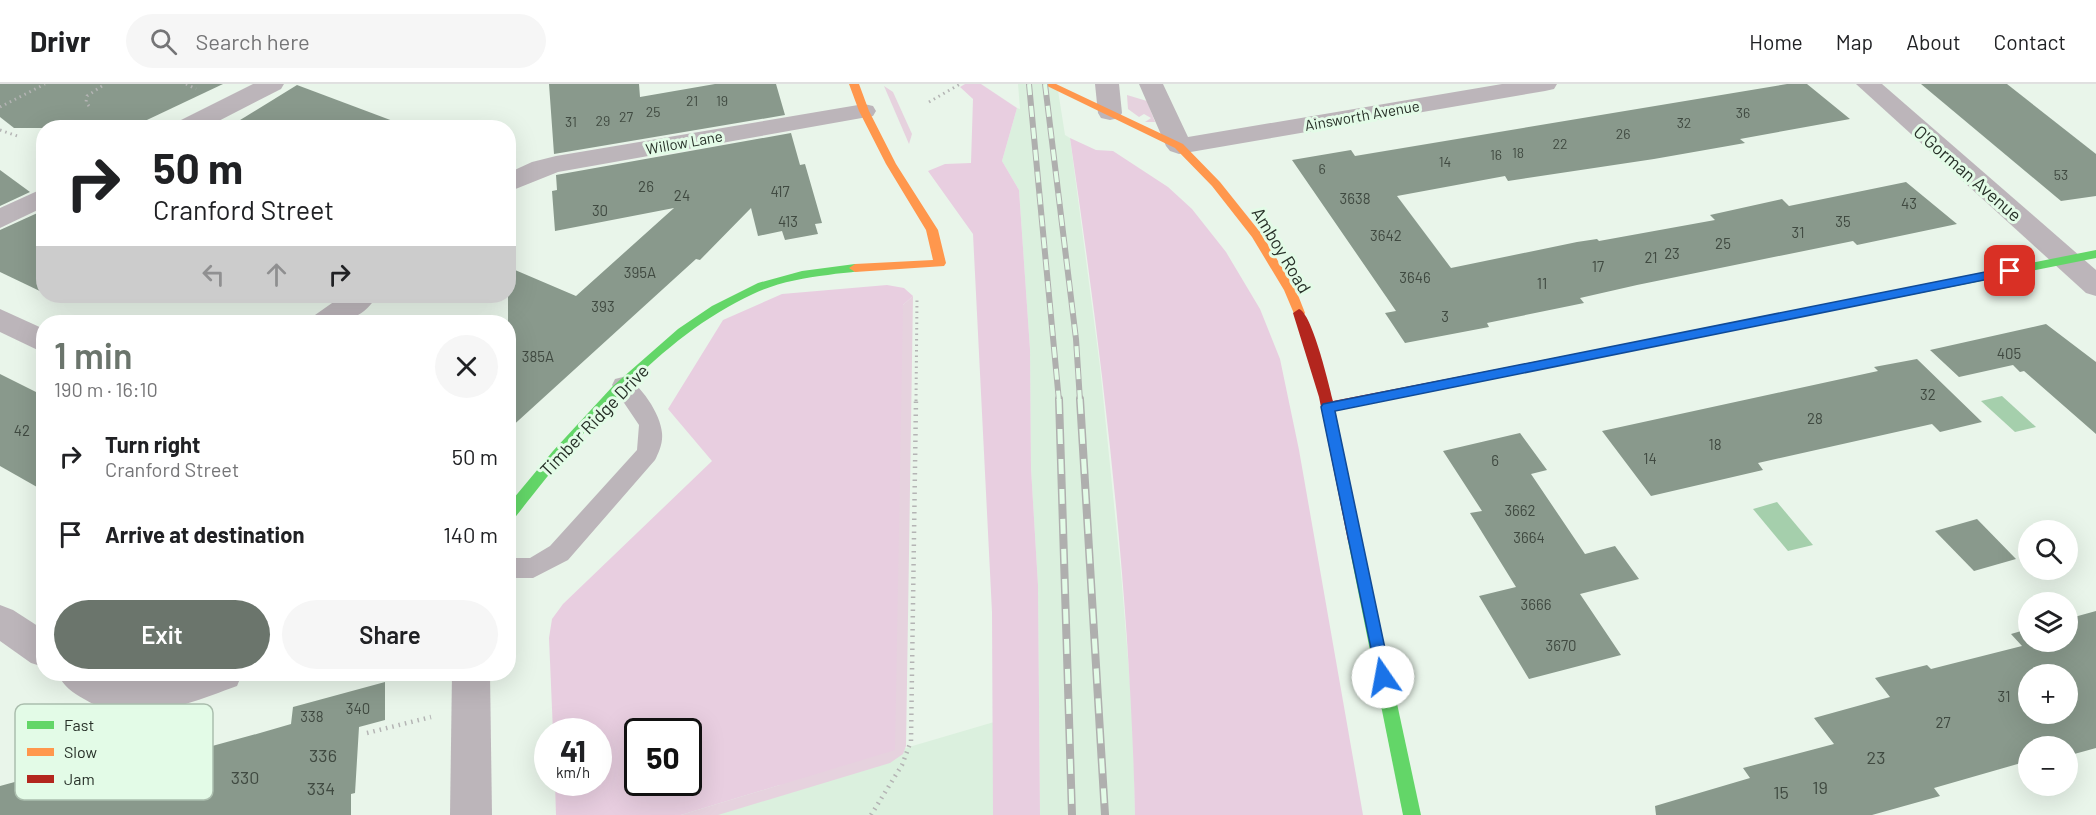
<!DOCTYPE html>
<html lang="en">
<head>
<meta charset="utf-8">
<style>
	body { margin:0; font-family:Barlow,sans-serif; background:#f6f6f6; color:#202124; height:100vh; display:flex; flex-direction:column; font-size:22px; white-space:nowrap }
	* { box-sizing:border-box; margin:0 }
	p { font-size:20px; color:#757577 }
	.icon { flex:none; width:33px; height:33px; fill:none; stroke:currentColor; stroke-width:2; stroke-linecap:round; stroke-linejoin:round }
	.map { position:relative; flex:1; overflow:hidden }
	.drawer { position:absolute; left:36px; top:231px; width:480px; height:366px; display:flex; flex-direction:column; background:#fff; border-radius:24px; box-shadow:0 6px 24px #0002 }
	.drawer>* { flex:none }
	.hud { position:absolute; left:36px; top:36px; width:480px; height:183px; border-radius:24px; box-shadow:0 6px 24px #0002; background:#fff; color:#202124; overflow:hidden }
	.buttons { position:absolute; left:2018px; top:436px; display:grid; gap:12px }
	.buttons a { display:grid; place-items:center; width:60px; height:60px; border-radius:50%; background:#fff; box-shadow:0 6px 24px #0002; font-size:30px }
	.speed { position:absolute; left:534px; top:634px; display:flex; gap:12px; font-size:30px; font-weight:700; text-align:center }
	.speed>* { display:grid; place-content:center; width:78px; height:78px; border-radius:50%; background:#fff; box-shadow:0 6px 24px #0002; line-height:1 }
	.speed small { font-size:15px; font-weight:400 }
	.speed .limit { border:3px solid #111; border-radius:9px; background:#fff; color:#111 }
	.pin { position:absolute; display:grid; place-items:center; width:51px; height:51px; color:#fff; margin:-26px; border-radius:12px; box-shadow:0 3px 9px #0006 }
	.me { position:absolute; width:66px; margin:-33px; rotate:348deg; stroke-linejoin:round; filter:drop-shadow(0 0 4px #0008) }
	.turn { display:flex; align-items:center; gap:21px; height:126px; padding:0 18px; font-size:27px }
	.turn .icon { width:78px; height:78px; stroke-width:2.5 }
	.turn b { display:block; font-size:42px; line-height:51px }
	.lanes { display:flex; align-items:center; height:57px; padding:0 18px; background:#0003; justify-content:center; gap:30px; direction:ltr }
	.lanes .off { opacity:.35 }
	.round { display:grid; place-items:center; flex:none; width:63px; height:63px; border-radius:32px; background:#f6f6f6 }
	.overview { display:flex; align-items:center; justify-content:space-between; height:102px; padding:0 18px }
	h1 { font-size:36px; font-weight:600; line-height:45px; color:#6b756c }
	.action { display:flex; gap:12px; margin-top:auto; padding:12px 18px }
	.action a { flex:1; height:69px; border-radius:36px; background:#6b756c; color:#fff; font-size:24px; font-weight:600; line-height:69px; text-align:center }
	.action a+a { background:#f6f6f6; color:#202124 }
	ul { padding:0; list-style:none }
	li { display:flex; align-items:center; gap:18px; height:78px; padding:0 18px }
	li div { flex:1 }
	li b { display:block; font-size:22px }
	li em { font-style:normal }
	header { display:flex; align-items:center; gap:36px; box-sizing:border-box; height:84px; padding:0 30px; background:#fff; border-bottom:2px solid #e0e0e0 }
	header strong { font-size:28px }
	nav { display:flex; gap:33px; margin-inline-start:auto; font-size:21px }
	.search { width:420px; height:54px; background:#f6f6f6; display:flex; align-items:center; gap:15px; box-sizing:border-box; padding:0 21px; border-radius:33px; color:#757577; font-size:22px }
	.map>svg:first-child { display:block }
</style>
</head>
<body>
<header>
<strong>Drivr</strong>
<div class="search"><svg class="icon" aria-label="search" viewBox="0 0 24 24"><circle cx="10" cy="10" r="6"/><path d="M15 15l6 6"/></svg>Search here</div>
<nav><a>Home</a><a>Map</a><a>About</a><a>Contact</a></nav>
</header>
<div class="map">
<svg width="2096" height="731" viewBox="0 0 2096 731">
	<rect width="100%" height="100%" fill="#e9f5ea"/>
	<g fill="#dbf0de">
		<polygon points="1018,0 1057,0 1065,51 1070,54 1100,283 1121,489 1133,636 1135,731 1040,731 1038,501 1031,384 1030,265 1019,106 1002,77 1017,24 1020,25"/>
		<polygon points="994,638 993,731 681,731 780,701"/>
	</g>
	<g fill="#e6d2de">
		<polygon points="884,2 893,8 912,50 909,60"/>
		<polygon points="1127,11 1147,17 1155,38 1145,38 1151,34 1144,30 1139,33 1128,25"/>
		<polygon points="913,212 906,662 903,670 890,679 718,731 681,731 780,701 903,221"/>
	</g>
	<g fill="#e8cee0" fill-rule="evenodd">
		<polygon points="965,0 981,0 1017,24 1002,77 1019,106 1030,265 1031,384 1038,501 1040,731 993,731 992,528 973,150 928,87 945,80 971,79 973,15 960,3"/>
		<path d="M1070,54L1096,66L1113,67L1168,103L1192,125L1226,168L1260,225L1280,275L1299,366L1363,731H1135C1130,505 1103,278 1070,54Z"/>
		<path d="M887,201L904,204L913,212L903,221L895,666L681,731H556L555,699H598V648H553L549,554L552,535L563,520L712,377L668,325L723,236L782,210ZM638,648H688V699H638Z"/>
	</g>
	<g fill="#a5cfac">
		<polygon points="2002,312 2036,343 2015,348 1981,317"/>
		<polygon points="1777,418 1813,461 1788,467 1753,425"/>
	</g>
	<g fill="#89998c" fill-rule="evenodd">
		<polygon points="0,0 223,0 130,44 14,44 0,33"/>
		<polygon points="549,0 639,0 640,13 715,0 776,0 785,31 554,70"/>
		<polygon points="1787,0 1807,0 1850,35 1740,55 1745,59 1654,75 1508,97 1505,92 1397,112 1451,184 1577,158 1597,155 1599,157 1715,136 1710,131 1782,115 1789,122 1906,98 1957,140 1857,161 1853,157 1637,201 1580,214 1584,219 1487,239 1489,243 1405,259 1385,229 1396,227 1292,76 1351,66 1355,72"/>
		<polygon points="1921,0 2007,0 2096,70 2096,112 2061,117"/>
		<polygon points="297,1 401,40 400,44 227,44"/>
		<polygon points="791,49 800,81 805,80 822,139 815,140 818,150 785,156 782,147 758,152 751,124 700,176 696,175 508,346 508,183 576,212 674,124 555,147 552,107 557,106 556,91"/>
		<polygon points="0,86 30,108 0,122"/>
		<polygon points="44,126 44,209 0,188 0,146"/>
		<polygon points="2046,240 2096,278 2096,350 2024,287 2020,288 2013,281 1959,293 1930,266"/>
		<polygon points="1917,275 1982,338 1940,348 1932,340 1758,379 1763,386 1651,412 1602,347 1878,287 1874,283"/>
		<polygon points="0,290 44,312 44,407 0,382"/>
		<polygon points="1520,349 1547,386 1531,390 1585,470 1615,462 1639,495 1580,510 1621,571 1529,595 1479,512 1516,503 1470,429 1482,427 1443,367"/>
		<polygon points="1977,435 2016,475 1974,487 1935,447"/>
		<path d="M2096,527V664L2067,672V663H2028V677L1934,704L1940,712L1872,731H1656L1655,722L1750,694L1743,684L1834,660L1814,634L1890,613L1875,594L1927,581L1931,585L2022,562L2011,550L2028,545V558H2067V535ZM2028,591H2067V630H2028Z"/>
		<polygon points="385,598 385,636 359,643 355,709 351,710 351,731 0,731 0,702 66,684 64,694 184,660 183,670 260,649 291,640 293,623"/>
	</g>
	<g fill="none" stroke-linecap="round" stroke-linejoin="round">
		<g stroke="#b4b4b4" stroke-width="3" stroke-dasharray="1.5 4" stroke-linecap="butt">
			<polyline points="186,0 196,5"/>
			<polyline points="929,18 960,0"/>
			<polyline points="89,22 86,18 87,12 105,0"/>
			<polyline points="0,23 45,0"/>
			<polyline points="0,46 20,53"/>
			<polyline points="916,317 917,214"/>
		</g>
		<g stroke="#b4b4b4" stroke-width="4.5" stroke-dasharray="1.5 5" stroke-linecap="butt">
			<polyline points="367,649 431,633"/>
			<polyline points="871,731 902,681 911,657 916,315"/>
		</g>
		<path fill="#bcb5ba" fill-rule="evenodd" d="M623,293C640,298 661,331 662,349C663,359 659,368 655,376L568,476L533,494H508V474H530L550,462L637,366L639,341L612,301L615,295Z"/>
		<g fill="#bcb5ba" fill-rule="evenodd">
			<polygon points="253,0 284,0 281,5 205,44 172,44 175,39"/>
			<polygon points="1095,0 1119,0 1122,29 1119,34 1110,36 1101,34 1098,29"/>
			<polygon points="1139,0 1163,0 1188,53 1502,0 1557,0 1554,5 1545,7 1179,70 1170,67 1166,62"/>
			<polygon points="1856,0 1882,0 2096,186 2096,212 2086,209"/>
			<polygon points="864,20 873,22 876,27 873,32 558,88 508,108 508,89 532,78 556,72"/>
			<polygon points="44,104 44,123 0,144 0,124"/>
			<path d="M342,212H377C360,239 339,238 311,238L315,231Z"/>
			<polygon points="0,225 44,245 44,269 0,248"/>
			<polygon points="0,521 13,526 44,546 44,583 31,579 0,557"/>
			<path d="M58,590H109L131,595L168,590H242L237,602C187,620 133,644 84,615C72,608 64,603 58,590Z"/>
			<polygon points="452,590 490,590 492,731 450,731"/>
		</g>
		<g fill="#63d668" fill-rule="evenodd">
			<polygon points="2096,166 2096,174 1631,267 1625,263 1631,259"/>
			<path d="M855,180L861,184L859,187C849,189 838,189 828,191C802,194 776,199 753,210C655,255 578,354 513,436L508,438V421L553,367L613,302L678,245L712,222L758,199L802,187Z"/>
			<polygon points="1355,451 1360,453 1362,457 1421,731 1403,731 1348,457 1350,453"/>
		</g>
		<g fill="#ff974d" fill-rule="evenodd">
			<polygon points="849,0 859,0 869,27 896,80 938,146 946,179 944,182 855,188 849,184 855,180 933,176 926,146 886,80 859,27"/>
			<polygon points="1043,0 1056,0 1183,60 1220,98 1260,148 1296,206 1305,229 1303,232 1295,232 1284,206 1252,153 1212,102 1175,64"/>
		</g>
		<path fill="#b3261e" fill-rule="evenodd" d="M1299,225C1312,229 1329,301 1333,317L1631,259L1637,263L1631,267L1335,326L1362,457L1360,461L1355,463L1350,461L1348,457L1319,313L1293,229Z"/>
		<defs>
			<g id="rail-far1">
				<polyline points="1029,0 1059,317"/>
				<polyline points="1045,0 1076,255 1080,317"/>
			</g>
			<g id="rail">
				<polyline points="1059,315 1072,731"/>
				<polyline points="1080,315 1105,731"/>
			</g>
		</defs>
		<use href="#rail-far1" stroke="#afafae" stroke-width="6"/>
		<use href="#rail" stroke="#afafae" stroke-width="8"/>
		<use href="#rail-far1" stroke="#e3fbe7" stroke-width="4" stroke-dasharray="11" stroke-linecap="butt"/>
		<use href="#rail" stroke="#e3fbe7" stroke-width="5" stroke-dasharray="15" stroke-linecap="butt"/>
	</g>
	<polygon fill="#1a73e8" stroke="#114b97" stroke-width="1.5" points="2010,183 2014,184 2014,190 1335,327 1391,593 1389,598 1378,598 1321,323 1323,320"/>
	<g text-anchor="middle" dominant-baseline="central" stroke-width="6" stroke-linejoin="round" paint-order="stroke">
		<g font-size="14" fill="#404a41">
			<text x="692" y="16">21</text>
			<text x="722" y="16">19</text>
			<text x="653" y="27">25</text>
			<text x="1743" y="28">36</text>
			<text x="626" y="32">27</text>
			<text x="603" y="36">29</text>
			<text x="571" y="37">31</text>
			<text x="1684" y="38">32</text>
			<text x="1623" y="49">26</text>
			<text x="1560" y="59">22</text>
			<text x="1518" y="68">18</text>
			<text x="1496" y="70">16</text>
			<text x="1445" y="77">14</text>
			<text x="1322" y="84">6</text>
			<text x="2061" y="90">53</text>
		</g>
		<g font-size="15" fill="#273028" stroke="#e3fbe7">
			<text transform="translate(1362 31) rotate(-10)">Ainsworth Avenue</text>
			<text transform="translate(684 58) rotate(-10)">Willow Lane</text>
		</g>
		<g font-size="15" fill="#404a41">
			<text x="646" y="102">26</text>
			<text x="780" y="107">417</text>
			<text x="682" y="111">24</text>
			<text x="1355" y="114">3638</text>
			<text x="1909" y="119">43</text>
			<text x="600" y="126">30</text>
			<text x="788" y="137">413</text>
			<text x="1843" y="137">35</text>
			<text x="1798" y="148">31</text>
			<text x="1386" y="151">3642</text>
			<text x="1723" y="159">25</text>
			<text x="1672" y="169">23</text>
			<text x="1651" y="173">21</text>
			<text x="1598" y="182">17</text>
			<text x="640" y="188">395A</text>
			<text x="1415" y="193">3646</text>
			<text x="1542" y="199">11</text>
			<text x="603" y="222">393</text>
			<text x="1445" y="232">3</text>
			<text x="2009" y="269">405</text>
			<text x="538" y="272">385A</text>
			<text x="1928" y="310">32</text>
			<text x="1815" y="334">28</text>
			<text x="22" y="346">42</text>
			<text x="1715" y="360">18</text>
			<text x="1650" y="374">14</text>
			<text x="1495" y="376">6</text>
			<text x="1520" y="426">3662</text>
			<text x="1529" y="453">3664</text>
			<text x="1536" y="520">3666</text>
			<text x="1561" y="561">3670</text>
			<text x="2004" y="612">31</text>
			<text x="358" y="624">340</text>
			<text x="312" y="632">338</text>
			<text x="1943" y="638">27</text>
		</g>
		<g font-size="18" fill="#273028" stroke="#e3fbe7">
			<text transform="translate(1968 89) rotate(41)">O'Gorman Avenue</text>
			<text transform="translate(1282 166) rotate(59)">Amboy Road</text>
			<text transform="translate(594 336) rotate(-46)">Timber Ridge Drive</text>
		</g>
		<g font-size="18" fill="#404a41">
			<text x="323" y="671">336</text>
			<text x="1876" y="673">23</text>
			<text x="245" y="693">330</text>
			<text x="1820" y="703">19</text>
			<text x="321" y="704">334</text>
			<text x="1781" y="708">15</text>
		</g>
	</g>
	<rect x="15" y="620" width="198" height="96" rx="9" fill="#e3fbe7" stroke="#abbeae" stroke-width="1.5"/>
	<rect x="27" y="637" width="27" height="8" fill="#63d668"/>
	<rect x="27" y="664" width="27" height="8" fill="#ff974d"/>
	<rect x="27" y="691" width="27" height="8" fill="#b3261e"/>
	<g font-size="16" fill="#273028">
		<text x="64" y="647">Fast</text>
		<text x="64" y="674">Slow</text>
		<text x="64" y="701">Jam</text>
	</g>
</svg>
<div class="buttons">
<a><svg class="icon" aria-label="search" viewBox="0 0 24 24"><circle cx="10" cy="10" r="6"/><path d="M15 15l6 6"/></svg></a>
<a><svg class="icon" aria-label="layers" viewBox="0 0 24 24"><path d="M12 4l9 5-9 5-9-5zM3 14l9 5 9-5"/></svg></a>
<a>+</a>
<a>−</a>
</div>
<div class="speed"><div>41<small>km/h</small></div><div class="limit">50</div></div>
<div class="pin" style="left:2010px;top:187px;background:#d93025"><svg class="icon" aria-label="arrive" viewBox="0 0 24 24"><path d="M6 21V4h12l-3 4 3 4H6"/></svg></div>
<svg class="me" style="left:1383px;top:593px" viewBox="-20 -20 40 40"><circle r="19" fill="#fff"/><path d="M0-13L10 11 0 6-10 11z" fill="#1a73e8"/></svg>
<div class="hud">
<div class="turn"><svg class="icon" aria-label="right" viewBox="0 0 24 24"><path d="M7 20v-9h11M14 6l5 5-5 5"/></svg><div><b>50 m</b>Cranford Street</div></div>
<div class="lanes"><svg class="icon off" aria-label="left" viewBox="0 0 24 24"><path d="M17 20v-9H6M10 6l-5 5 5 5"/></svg><svg class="icon off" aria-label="ahead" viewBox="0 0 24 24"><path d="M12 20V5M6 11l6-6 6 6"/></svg><svg class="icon" aria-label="right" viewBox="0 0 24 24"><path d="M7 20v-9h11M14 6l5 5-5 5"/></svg></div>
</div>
<section class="drawer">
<div class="overview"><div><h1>1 min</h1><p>190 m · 16:10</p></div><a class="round"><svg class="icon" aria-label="close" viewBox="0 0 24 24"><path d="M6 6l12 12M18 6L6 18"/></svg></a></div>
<ul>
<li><svg class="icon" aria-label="right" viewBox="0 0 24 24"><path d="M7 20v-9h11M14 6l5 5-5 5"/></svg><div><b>Turn right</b><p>Cranford Street</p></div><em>50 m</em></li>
<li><svg class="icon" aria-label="arrive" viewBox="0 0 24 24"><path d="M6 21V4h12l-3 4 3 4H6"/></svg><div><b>Arrive at destination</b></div><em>140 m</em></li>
</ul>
<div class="action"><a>Exit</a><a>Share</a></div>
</section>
</div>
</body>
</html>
